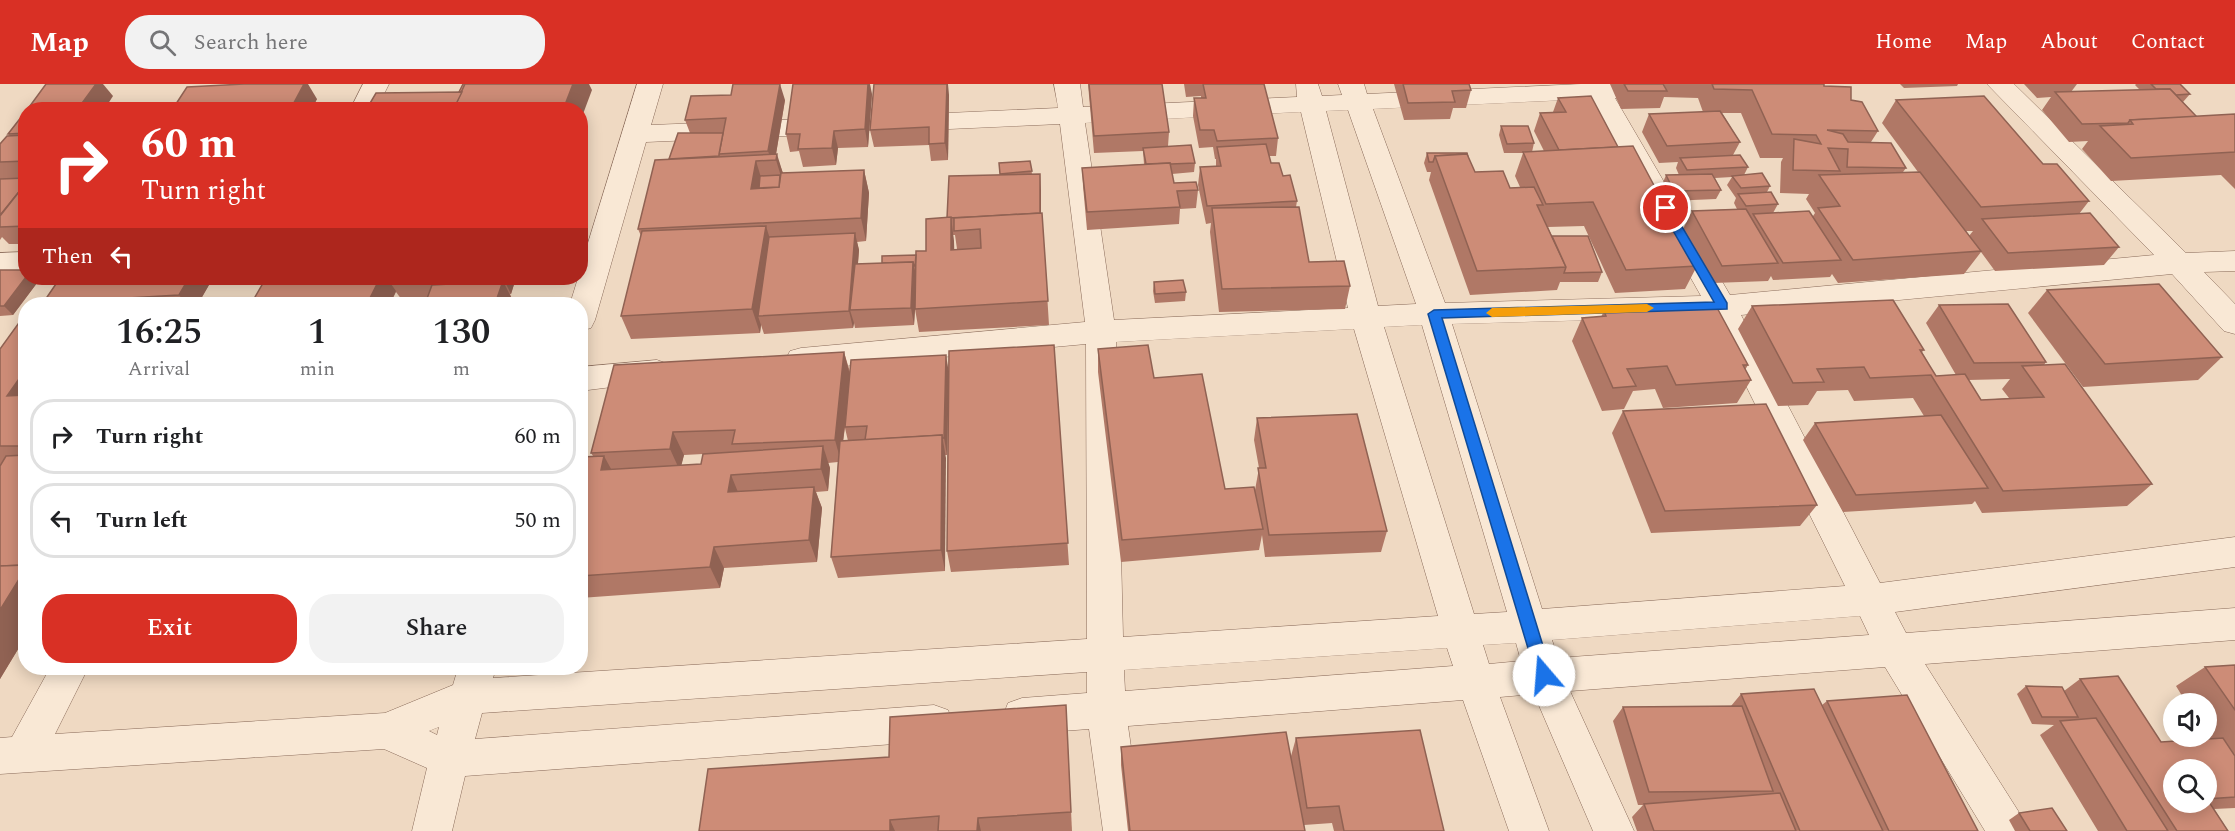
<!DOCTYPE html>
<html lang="en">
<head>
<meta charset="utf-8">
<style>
	body { margin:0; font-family:Spectral,serif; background:#f2f2f2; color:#202124; height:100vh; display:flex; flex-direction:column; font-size:22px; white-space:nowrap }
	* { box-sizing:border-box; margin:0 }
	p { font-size:20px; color:#757577 }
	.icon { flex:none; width:33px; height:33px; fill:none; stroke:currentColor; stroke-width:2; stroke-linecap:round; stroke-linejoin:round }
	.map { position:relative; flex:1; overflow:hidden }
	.side { position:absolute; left:18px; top:213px; width:570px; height:378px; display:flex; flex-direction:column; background:#fff; border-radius:24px; box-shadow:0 3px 15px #0003 }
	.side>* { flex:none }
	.top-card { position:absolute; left:18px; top:18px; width:570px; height:183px; border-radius:24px; box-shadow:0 3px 15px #0003; background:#d93025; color:#fff; overflow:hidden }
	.controls { position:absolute; left:2163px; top:609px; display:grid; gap:12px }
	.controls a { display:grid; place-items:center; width:54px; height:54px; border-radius:50%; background:#fff; box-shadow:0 3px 15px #0003; font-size:30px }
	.pin { position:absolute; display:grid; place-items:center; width:51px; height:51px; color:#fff; margin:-26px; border:3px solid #fff; border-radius:50%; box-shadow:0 2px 6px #0007 }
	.me { position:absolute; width:66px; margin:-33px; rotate:342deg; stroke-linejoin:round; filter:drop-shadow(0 0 4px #0008) }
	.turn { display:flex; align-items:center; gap:21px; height:126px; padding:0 24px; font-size:27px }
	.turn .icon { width:78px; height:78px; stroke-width:2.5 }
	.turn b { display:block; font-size:42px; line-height:51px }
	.then { display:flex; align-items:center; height:57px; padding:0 24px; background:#0003; gap:12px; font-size:22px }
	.eta { display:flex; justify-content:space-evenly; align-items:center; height:102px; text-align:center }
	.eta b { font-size:36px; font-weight:600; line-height:42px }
	.primary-button { display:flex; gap:12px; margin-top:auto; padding:12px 24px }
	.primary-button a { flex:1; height:69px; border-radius:24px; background:#d93025; color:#fff; font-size:24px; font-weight:600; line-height:69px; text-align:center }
	.primary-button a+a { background:#f2f2f2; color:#202124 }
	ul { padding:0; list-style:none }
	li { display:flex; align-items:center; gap:18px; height:75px; margin:0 12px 9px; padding:0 12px; border:3px solid #e0e0e0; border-radius:24px }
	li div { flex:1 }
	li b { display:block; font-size:22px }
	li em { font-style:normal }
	header { display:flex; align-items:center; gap:36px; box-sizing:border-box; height:84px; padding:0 30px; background:#d93025; color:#fff }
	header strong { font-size:28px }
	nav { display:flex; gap:33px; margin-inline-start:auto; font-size:21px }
	.search { width:420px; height:54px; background:#f2f2f2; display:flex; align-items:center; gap:15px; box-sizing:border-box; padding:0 21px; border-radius:24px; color:#757577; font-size:22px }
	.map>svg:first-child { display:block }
</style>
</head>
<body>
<header>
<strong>Map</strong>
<div class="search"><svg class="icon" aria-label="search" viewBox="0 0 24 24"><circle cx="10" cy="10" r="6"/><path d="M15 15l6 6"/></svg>Search here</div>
<nav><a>Home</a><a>Map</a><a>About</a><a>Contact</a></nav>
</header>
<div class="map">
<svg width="2235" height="747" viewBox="0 0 2235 747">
	<rect width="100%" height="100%" fill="#efd9c2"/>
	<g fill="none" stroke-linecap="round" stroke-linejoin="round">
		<defs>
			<g id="street">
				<polygon points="363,0 389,0 376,26 350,26"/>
				<polygon points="637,0 663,0 651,41 831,34 840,36 844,42 840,48 831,50 646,58 595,236 591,244 580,247 580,220 570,220 578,194 580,194 580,185"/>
				<path d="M1054,0H1080L1083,23L1297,13L1296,0H1318L1322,12L1342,11L1338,0H1364L1367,10L1581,0H1763L1759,5L1750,8L1615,14L1730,211L2154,171L1987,0H2014L2186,169L2235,167V187L2204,188L2235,220V250L2224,247L2172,190L1741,231L1880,499L2235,453V483L1895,528L1906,549L2235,524V556L1925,580L2022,733L2028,747H1985L1885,583L1570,607L1634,747H1593L1534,610L1500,613L1549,747H1509L1463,616L1128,642L1143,747H1103L1089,645L1022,650L1008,645L1003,632L1008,619L1022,614L1087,609V588L482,629L475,655L934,621L948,626L953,639L948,652L934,657L465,692L452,747H412L427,684L384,665L0,690V654L12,653L50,584H88L55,650L385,629L453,601L458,584H496L493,594L1087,555L1086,260L801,286L790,283L786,275L790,267L801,264L1085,238L1060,40L904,47L895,45L891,39L895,33L904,31L1058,24ZM1590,15L1701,212L1445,219L1373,25ZM1348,26L1416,220L1378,222L1326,27ZM1301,28L1348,224L1114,236L1085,39ZM1712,233L1845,502L1542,525L1452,240ZM1422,241L1507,528L1474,530L1384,243ZM1354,245L1438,532L1123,553L1116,258ZM1860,532L1869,551L1558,574L1552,556ZM1516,559L1521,577L1489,580L1483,561ZM1447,564L1453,582L1125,607L1124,586ZM439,643L437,651L429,647Z"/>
				<polygon points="26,168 26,188 0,189 0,169"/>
				<polygon points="657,276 668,280 673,288 668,296 580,307 580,283"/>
			</g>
		</defs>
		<use href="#street" stroke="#896a59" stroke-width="1"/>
		<use href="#street" fill="#f9e8d5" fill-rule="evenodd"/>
	</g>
	<g fill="#b07866" fill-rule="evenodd">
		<polygon points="1088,0 1162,0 1169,48 1168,62 1195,79 1194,88 1172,90 1174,99 1198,106 1196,124 1180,125 1179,140 1087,146 1083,102 1082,84 1144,80 1143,67 1094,69"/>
		<polygon points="1184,0 1264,0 1278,54 1276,72 1269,72 1271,79 1283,92 1297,117 1296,123 1309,178 1350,202 1345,225 1219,228 1210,148 1211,139 1206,140 1198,101 1200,83 1216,83 1216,75 1215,75 1213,63 1199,64 1193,32 1194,14 1201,14 1201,12 1186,13"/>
		<polygon points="1394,0 1469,0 1471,6 1466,24 1453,24 1450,35 1404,36"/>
		<path d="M1610,0H1824V2L1851,16L1878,47L1871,58L1906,84L1903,88H1918L1882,39L1896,16L2043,80L2089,117L2079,130L2119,163L2104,181L1995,187L1981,168L1964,190L1838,199L1832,190L1830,193L1773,196L1771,192L1768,197L1713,199L1683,145L1692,127L1737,125L1734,119L1736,114L1727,101L1732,93L1715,94L1721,106L1716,115L1670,117L1662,101L1666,91H1679L1676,84L1678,78L1659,79L1642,48L1649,30L1703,28L1698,14L1664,13L1660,24L1621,25ZM1722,29H1741L1760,74H1783L1781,78L1780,109L1809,110L1806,115L1815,129L1813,132L1773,129L1778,120L1767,108L1770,102L1744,91L1748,83L1733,71L1740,58ZM1966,147H1973L1969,152Z"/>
		<polygon points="1900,0 1958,0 1957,2 1904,4"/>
		<polygon points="2024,0 2077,0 2071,8 2140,6 2135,1 2136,0 2180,0 2190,10 2183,18 2197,33 2235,30 2235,105 2221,91 2111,97 2082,65 2088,57 2069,58 2042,26 2051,13 2037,14"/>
		<polygon points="872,10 868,63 838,64 836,81 803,83 799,67 790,68 786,50"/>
		<polygon points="949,11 948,76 931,77 929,61 874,63 870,46"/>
		<polygon points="1558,14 1618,63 1697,182 1685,205 1615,209 1584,142 1548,143 1552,152 1602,188 1598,198 1560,198 1557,206 1470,211 1429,96 1431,88 1427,88 1424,79 1427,69 1510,104 1520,103 1515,92 1523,69 1504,69 1499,51 1501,42 1534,59 1532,68 1544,67 1534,47 1540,29 1553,28"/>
		<polygon points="317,15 311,26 176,26 174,23"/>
		<path d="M785,16L776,70L783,89L864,86L869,109L866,157L857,158L859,166L858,180L882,179L916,171L926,167L947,134L1000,91L999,79L1030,77L1032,90L1041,107V129H1042L1049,241L919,248L915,225L914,241L855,244L854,239L853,244L764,250L761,241L760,249L631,255L621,232L641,152L638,145L669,75L690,49L685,36ZM953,151H955L957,165L954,166Z"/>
		<polygon points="26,27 26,160 9,160 2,153 0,156 0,60 10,52 8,50"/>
		<polygon points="0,186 26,194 39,194 40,195 13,231 0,232"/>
		<polygon points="213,194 198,220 44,220 43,219"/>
		<path d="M266,194H516L511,210H510L512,215L510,220H251ZM396,208L402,216H392Z"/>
		<polygon points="1154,198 1186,208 1185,217 1155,219 1153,207"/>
		<polygon points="2047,206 2222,273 2198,296 2083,303 2028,229"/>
		<path d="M1939,221L2046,278L2044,281L2152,400L2127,422L1982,429L1975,417L1972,420L1843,428L1803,356L1815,339L1924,332L1913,314L1854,317L1848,306L1817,307L1808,321L1778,322L1738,245L1752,222L1924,266L1922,268L1936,292L1956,291L1926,239ZM2010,295L2002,305L2009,314L1981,316L1968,296Z"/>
		<polygon points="1604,227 1748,281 1745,286 1751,296 1737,319 1663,324 1655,305 1633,307 1624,325 1602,327 1572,257 1582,234 1601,233"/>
		<polygon points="26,229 26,552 0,595 0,265"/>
		<path d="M1054,261L1069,481L951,488L947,467L948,310L947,371H945V487L838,494L831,473L838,378L828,379L830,384L828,407L816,408L822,424L817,478L724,484L720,504L580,514V373L593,372L591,369L844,268L850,288L949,287ZM845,344L848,357H843ZM703,370L701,380L681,381L684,371Z"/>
		<polygon points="1098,265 1154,294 1225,405 1255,406 1259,384 1254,356 1257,334 1387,447 1381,468 1265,473 1262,451 1259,466 1121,478 1098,288"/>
		<polygon points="1623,327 1817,421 1800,442 1651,449 1612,349"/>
		<polygon points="2235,581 2235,724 2214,725 2228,747 2098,747 2040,651 2054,641 2032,640 2017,610 2026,602 2064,607 2080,595 2161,658 2211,655 2206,648 2206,620 2187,620 2176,602 2205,583"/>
		<polygon points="1741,610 1822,621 1827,617 1978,747 1637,747 1632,733 1643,721 1638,721 1613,637 1623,623 1731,622"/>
		<polygon points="1067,643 1072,747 699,747 889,673"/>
		<polygon points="1296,654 1444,747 1334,747 1332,739 1304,741 1305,747 1128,747 1121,681 1121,663 1291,672"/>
		<polygon points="2019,729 2067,747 2015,747 2009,736"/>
	</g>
	<g fill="#906253">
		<polygon points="96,0 103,0 113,12 104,26 77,26"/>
		<polygon points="304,0 308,0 317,15 311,26 290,26"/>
		<polygon points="573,0 589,0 592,6 580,38 580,26 563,26"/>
		<polygon points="780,0 785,16 775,76 771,76 768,67"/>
		<polygon points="868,0 870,0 872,10 868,63 865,45"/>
		<polygon points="947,0 948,0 949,11 948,76 945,59"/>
		<polygon points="834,47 838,64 836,81 832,64"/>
		<polygon points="777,70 784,93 783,99 776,76"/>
		<polygon points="756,77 763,100 761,108 751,105"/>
		<polygon points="864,86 869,109 866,157 861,134"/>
		<polygon points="1040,90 1041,107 1041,149 1040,131"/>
		<polygon points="951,133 954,157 955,189 951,166"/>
		<polygon points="766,142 773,165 758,232 761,241 760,249 752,225"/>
		<polygon points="855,149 859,166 854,226 850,226 854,239 853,244 849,227"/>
		<polygon points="913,178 917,195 914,241 911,224"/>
		<polygon points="26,193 26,194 39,194 40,195 13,231 4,222"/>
		<polygon points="189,194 213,194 198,220 180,220 183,216 179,211"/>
		<polygon points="376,194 402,194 391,200 396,207 391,218 393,220 367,220"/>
		<polygon points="503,194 516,194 511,210"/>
		<polygon points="503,197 512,215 510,220 495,220"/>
		<polygon points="844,268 850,291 841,378 835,356"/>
		<polygon points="946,271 949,289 947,371 944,354"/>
		<polygon points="26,285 26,328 7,312"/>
		<polygon points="673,348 684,371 680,387 670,365"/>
		<polygon points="942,351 946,374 945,487 941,466"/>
		<polygon points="823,362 830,384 828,407 821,385"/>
		<polygon points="604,372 616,394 601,386"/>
		<polygon points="731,391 740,413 728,408"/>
		<polygon points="814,403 822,424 817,478 809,456"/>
		<polygon points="714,463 724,484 720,504 710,483"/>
		<polygon points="26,484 26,552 0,595 0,526"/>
		<polygon points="978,734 981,747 977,747"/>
		<polygon points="890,736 895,747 890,747"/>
	</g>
	<g fill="#cd8c77" stroke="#906253" stroke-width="1.5" fill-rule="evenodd">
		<polygon points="46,0 96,0 77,26 27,26"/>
		<polygon points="244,0 304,0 290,26 233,26 237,19 174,23 187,3"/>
		<polygon points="463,0 465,0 462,8 459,8"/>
		<polygon points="465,0 573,0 563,26 453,26"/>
		<polygon points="733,0 780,0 768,67 719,70 726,34 685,36 691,12 731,11"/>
		<polygon points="793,0 868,0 865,45 834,47 832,64 798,65 800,50 786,50"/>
		<polygon points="874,0 947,0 945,59 929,60 929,43 870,46"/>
		<polygon points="1089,0 1162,0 1169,48 1094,52"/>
		<polygon points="1203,0 1264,0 1278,54 1217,57 1214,46 1200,46 1194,14 1206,14"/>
		<polygon points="1403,0 1469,0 1471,6 1452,7 1455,18 1408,19"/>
		<polygon points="1624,0 1663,0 1667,7 1628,7"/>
		<polygon points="1712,0 1824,0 1824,2 1851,3 1851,16 1862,18 1878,47 1827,46 1843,50 1848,58 1891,59 1906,84 1847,83 1848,65 1828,64 1840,87 1793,86 1794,55 1821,60 1816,51 1772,50 1752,6 1714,5"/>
		<polygon points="2151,0 2180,0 2190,10 2176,11 2170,5 2156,5"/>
		<polygon points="2170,5 2197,33 2130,36 2128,39 2082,40 2055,8"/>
		<polygon points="462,8 453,26 366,26 376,9"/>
		<polygon points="1591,12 1618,63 1559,66 1540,29 1566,28 1558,14"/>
		<polygon points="1984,12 2043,80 2057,80 2089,117 1981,123 1896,16"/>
		<polygon points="26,27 26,49 8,50"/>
		<polygon points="1720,27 1740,58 1667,62 1649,30"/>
		<polygon points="2235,30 2235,68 2131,74 2100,42 2133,40 2130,36"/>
		<polygon points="1501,42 1528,42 1534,59 1507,60"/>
		<polygon points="678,49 723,49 719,70 719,72 669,75"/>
		<polygon points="26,51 26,77 0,78 0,60 7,52"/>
		<polygon points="1266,60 1271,79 1279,79 1283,92 1290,91 1297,117 1207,122 1200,83 1221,82 1217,63"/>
		<polygon points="1191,61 1195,79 1171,80 1170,79 1146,80 1143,64"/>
		<polygon points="1633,62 1697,182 1626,186 1593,118 1546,120 1523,68"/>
		<polygon points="1427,69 1467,69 1468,73 1467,70 1435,72 1433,78 1429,78"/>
		<polygon points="777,70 776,76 756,77 751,105 779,103 781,89 864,86 861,134 638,145 655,76"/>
		<polygon points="1467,70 1475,88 1503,87 1510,104 1534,103 1543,121 1537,121 1566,183 1477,187 1435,72"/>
		<polygon points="1740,71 1748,83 1687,86 1680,74"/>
		<polygon points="1030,77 1032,87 1000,90 999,79"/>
		<polygon points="1170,79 1174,99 1196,98 1198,106 1177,107 1180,123 1087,128 1082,84"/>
		<polygon points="1920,88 1981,167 1853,176 1818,124 1840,122 1819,91"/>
		<polygon points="1762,89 1770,102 1741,104 1732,92"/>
		<polygon points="1040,90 1040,129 972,133 947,134 949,92"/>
		<polygon points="1712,90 1721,106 1674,107 1666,91"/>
		<polygon points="780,91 779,103 759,104 760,92"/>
		<polygon points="26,94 26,99 1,130 0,130 0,95"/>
		<polygon points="26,99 26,142 0,143 0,132"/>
		<polygon points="1771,108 1778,120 1746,122 1738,110"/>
		<polygon points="1299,123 1309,178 1344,177 1350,202 1222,205 1212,124"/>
		<polygon points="1746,125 1778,179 1722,182 1692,127"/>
		<polygon points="1809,127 1841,176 1783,179 1753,130"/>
		<polygon points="1042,129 1048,217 915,225 916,167 926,167 926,135 951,133 951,166 981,164 980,145 954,147 954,134"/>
		<polygon points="2090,129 2119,163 2008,169 1982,135"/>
		<polygon points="766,142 752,225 621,232 642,147"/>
		<polygon points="855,149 849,227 758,232 769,153"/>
		<polygon points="1552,152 1588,152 1602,188 1564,189 1566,183"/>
		<polygon points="916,171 915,182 914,182 913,178 882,179 882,172"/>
		<polygon points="913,178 911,224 850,226 855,180"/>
		<polygon points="0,186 26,186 26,193 4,222 0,222"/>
		<polygon points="60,194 189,194 179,211 43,219"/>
		<polygon points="266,194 376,194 374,198 378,198 367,220 251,220"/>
		<polygon points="393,194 482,194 391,200"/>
		<polygon points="1183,196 1186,208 1155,210 1154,198"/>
		<polygon points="503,197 495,220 425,220 432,201"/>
		<polygon points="2159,200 2222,273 2105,280 2047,206"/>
		<polygon points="183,216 180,220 144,220 146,217"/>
		<polygon points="389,216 424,217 422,220 387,220"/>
		<polygon points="1893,216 1924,266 1920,266 1936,292 1965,290 1981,316 2044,313 2022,282 2065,280 2152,400 2003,407 1931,291 1870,294 1864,283 1817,285 1824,298 1793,299 1752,222"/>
		<polygon points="1715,220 1748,281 1743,281 1751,296 1676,301 1667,282 1627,285 1636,302 1613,304 1582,234 1606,232 1604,227"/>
		<polygon points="2008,220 2046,278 1974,279 1939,221"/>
		<polygon points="26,229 26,285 7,312 26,311 26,362 0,362 0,265"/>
		<polygon points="1054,261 1068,459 947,467 949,267"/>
		<polygon points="1148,261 1154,294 1202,290 1225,405 1254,403 1263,445 1122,456 1098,265"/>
		<polygon points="844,268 835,356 732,360 735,346 673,348 670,365 591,369 614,281"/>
		<polygon points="946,271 944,354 942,354 942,351 865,356 867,342 845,343 851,276"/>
		<polygon points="1766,320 1817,421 1665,427 1623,327"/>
		<polygon points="1357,330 1387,447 1269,451 1258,384 1266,384 1257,334"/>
		<polygon points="1941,331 1988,404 1856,411 1815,339"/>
		<polygon points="942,351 941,466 831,473 840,357"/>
		<polygon points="823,362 821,385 731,391 728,408 814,403 809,456 714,463 710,483 580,492 580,373 604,372 601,386 701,380 703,370"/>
		<polygon points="26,371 26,481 0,482 0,382 6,372"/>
		<polygon points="26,481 26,484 0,526 0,482"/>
		<polygon points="2235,581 2235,626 2205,583"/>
		<path d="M2118,592L2161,658L2223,654L2235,672V713L2207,715L2228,747H2177L2080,595ZM2174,686H2206V718H2174Z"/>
		<polygon points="2026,602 2062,603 2078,633 2042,633"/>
		<polygon points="1814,605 1883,747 1800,747 1741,610"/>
		<polygon points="1907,611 1978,747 1889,747 1827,617"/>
		<polygon points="1066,621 1071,728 978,734 977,747 938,747 939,732 890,736 890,747 699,747 708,685 889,673 890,633"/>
		<polygon points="1742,622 1773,707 1649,708 1623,623"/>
		<polygon points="2096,634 2168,747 2127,747 2060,637"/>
		<polygon points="1420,646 1444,747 1344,747 1339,722 1307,724 1296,654"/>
		<polygon points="1286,648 1305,747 1130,747 1121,663"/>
		<polygon points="1780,709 1796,747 1654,747 1644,720"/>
		<polygon points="2052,724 2067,747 2030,747 2019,729"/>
	</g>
	<polygon fill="#1a73e8" stroke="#114b97" stroke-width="1.5" points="1666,120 1671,124 1727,219 1727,225 1442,234 1552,591 1549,596 1544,598 1538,596 1536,591 1428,230 1434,226 1714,218 1660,124"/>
	<polygon fill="#f59e0b" points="1647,220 1654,224 1647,228 1492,233 1486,229 1492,224"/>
</svg>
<div class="controls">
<a><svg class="icon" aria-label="sound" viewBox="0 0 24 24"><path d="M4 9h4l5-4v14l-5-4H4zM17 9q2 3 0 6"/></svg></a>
<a><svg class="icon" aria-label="search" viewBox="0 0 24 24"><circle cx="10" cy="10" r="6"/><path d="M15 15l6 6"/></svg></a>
</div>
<div class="pin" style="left:1666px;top:124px;background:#d93025"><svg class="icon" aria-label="arrive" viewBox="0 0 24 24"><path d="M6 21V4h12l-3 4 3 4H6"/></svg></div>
<svg class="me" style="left:1544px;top:591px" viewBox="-20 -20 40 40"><circle r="19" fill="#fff"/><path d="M0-13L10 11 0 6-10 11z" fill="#1a73e8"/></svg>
<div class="top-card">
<div class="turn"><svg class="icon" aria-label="right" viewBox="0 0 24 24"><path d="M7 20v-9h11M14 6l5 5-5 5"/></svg><div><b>60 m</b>Turn right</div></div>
<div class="then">Then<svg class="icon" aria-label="left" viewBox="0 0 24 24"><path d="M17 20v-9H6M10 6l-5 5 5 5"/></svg></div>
</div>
<section class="side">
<div class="eta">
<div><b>16:25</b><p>Arrival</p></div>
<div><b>1</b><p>min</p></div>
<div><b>130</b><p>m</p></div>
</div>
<ul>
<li><svg class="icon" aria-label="right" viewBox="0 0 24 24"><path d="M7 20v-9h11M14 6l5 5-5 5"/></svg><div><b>Turn right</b></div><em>60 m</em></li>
<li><svg class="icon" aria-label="left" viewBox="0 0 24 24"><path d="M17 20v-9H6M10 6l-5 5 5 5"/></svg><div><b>Turn left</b></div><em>50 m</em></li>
</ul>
<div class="primary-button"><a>Exit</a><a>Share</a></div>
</section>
</div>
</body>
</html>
